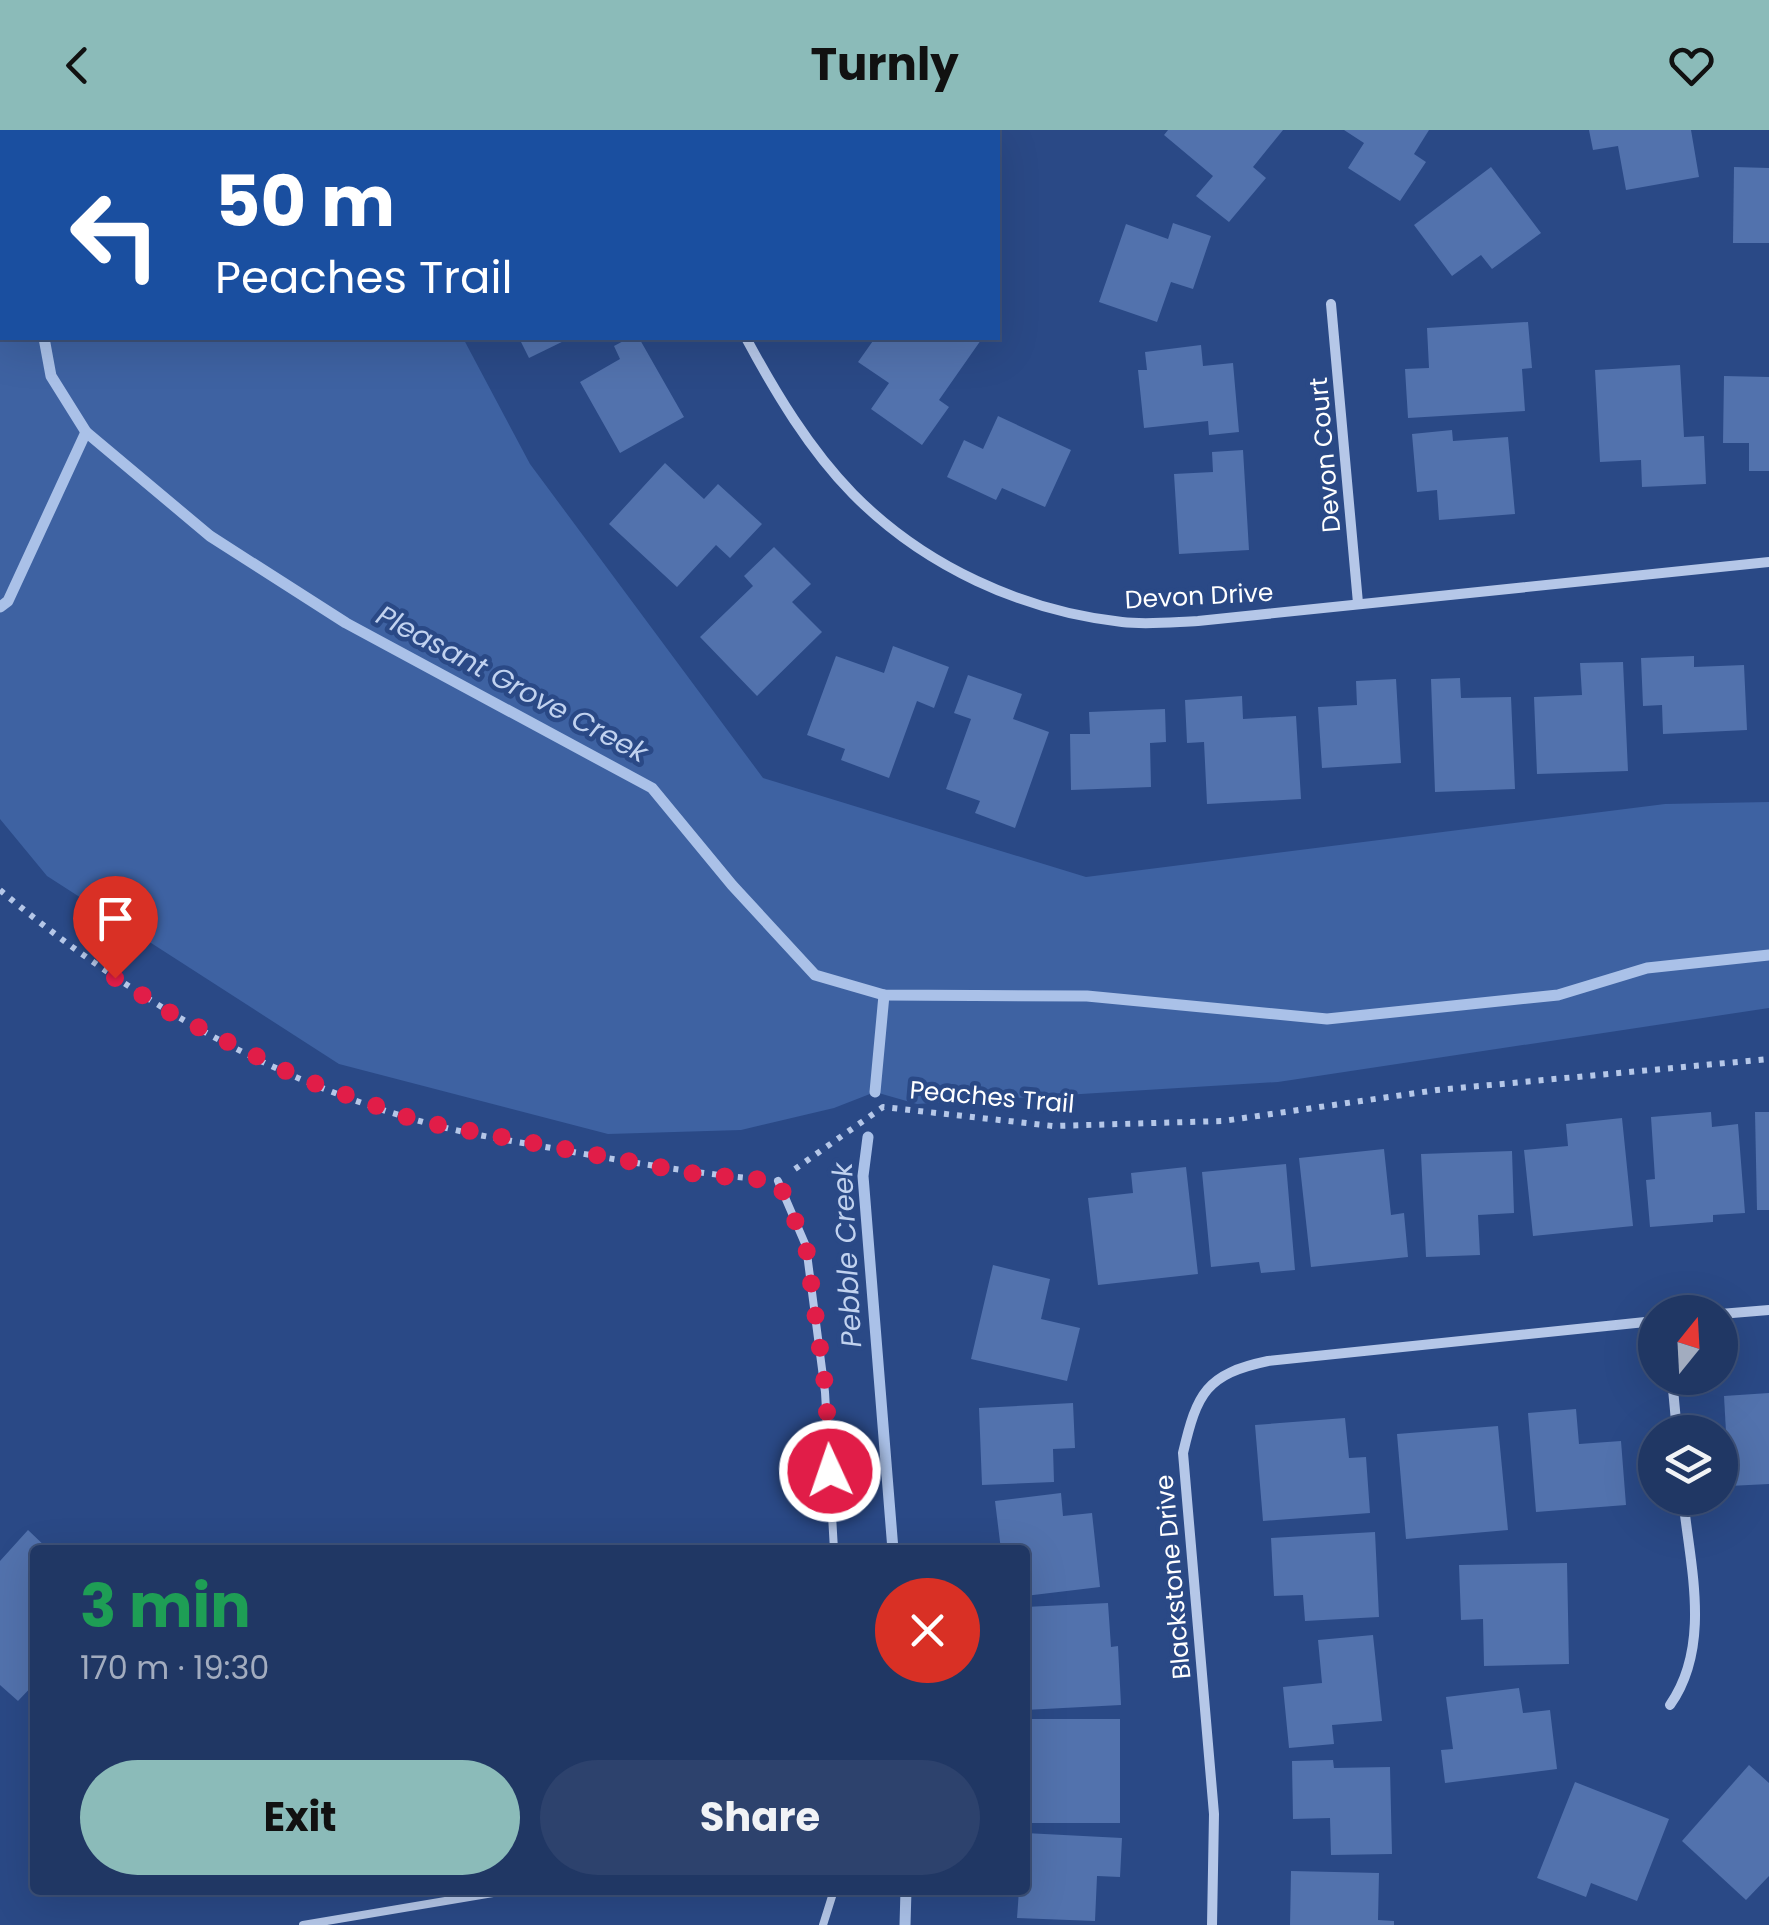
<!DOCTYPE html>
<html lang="en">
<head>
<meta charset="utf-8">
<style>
	body { margin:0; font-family:Poppins,sans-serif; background:#2d426d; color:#f1f3f6; height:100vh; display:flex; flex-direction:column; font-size:38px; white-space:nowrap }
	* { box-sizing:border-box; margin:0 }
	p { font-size:32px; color:#a2acbf }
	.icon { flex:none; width:55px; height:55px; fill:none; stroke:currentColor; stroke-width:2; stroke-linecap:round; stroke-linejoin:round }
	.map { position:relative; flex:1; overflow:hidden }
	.sheet { position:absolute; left:30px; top:1415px; width:1000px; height:350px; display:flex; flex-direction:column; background:#203764; border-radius:10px; box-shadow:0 10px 40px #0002,0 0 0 2px #3d5178 }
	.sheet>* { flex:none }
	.hud { position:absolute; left:0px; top:0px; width:1000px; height:210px; box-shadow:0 10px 40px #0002,0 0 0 2px #3d5178; background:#1a4fa0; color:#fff; overflow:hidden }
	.needle { width:65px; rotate:18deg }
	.controls { position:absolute; left:1638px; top:1165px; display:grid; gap:20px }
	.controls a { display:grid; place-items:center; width:100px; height:100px; border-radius:50%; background:#203764; box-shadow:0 10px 40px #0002,0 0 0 2px #3d5178; font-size:50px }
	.pin { position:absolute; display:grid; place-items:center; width:85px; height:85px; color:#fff; margin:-102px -42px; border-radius:50% 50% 50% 0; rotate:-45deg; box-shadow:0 0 10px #0007 }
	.pin .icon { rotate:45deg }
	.me { position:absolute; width:110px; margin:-55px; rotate:357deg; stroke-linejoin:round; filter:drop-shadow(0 0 8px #0008) }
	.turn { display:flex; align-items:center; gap:35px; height:210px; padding:0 50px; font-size:45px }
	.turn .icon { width:130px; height:130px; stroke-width:2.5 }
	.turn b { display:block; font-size:70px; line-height:85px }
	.round { display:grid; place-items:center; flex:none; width:105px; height:105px; border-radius:52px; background:#2d426d }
	.summary { display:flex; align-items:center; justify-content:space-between; height:170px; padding:0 50px }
	h1 { font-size:60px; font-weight:700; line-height:75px; color:#1e9e55 }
	.cta { display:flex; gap:20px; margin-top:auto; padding:20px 50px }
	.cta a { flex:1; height:115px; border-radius:60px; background:#8bbbb9; color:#111; font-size:40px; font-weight:700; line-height:115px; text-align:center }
	.cta a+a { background:#2d426d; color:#f1f3f6 }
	header { display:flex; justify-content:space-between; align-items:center; height:130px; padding:0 50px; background:#8bbbb9; color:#111; font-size:45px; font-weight:700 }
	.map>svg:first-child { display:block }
</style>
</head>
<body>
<header><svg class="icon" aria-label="back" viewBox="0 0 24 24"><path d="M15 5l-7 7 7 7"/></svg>Turnly<svg class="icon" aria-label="heart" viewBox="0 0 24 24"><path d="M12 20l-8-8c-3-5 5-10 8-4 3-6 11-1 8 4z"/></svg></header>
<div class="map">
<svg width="1769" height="1795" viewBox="0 0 1769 1795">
	<rect width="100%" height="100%" fill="#2a4986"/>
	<polygon fill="#3e62a2" points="0,0 354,0 355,2 2,2 2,208 463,208 530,334 763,648 1086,747 1665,674 1769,672 1769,878 1278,952 917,974 875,962 834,978 741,1000 608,1004 339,934 47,746 0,689"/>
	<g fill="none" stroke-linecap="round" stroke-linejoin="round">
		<g stroke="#aac1e8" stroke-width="11">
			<polyline points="62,2 62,0"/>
			<polyline points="44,208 51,246 86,302 210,406 346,493 652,658 732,755 815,845 884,865 1087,866 1327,889 1558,865 1647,838 1769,825"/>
			<polyline points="0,477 8,471 86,302"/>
			<polyline points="875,962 884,865"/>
			<polyline points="868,1007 863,1046 893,1420"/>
			<polyline points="905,1795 906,1760"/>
		</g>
	</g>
	<g fill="#5272ad">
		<polygon points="1168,0 1283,0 1253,37 1266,48 1229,92 1196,66 1213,46 1164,5"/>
		<polygon points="1344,0 1429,0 1414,24 1426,32 1400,71 1348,38 1364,13"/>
		<polygon points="1589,0 1691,0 1699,47 1626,60 1618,16 1593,20"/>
		<polygon points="1491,37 1541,103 1492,139 1481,125 1452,146 1414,95"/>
		<polygon points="1734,37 1769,38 1769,113 1733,113"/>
		<polygon points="1173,93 1211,106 1193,159 1171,152 1157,192 1099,172 1126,94 1168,109"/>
		<polygon points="1528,192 1532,238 1522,239 1525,281 1408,288 1405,239 1429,238 1427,198"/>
		<polygon points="519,208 570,208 529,228"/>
		<polygon points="629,208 639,208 684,287 620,323 580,252 620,229 614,216"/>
		<polygon points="875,208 977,208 981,210 939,270 949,277 922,315 871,279 889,253 858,232"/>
		<polygon points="1201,215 1203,236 1233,233 1239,302 1209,305 1208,291 1144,298 1138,240 1147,240 1145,222"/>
		<polygon points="1680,235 1684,307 1704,306 1706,354 1642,357 1641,330 1600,332 1595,240"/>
		<polygon points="1724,246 1769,247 1769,341 1749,341 1749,313 1723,313"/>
		<polygon points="998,286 1071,320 1045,377 1002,358 996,370 947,347 964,310 983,319"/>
		<polygon points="1452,300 1453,311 1508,307 1515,384 1439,390 1437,360 1417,362 1412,304"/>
		<polygon points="1243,320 1249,420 1179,424 1174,344 1213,342 1212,322"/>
		<polygon points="665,333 704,369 718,354 762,394 730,428 716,415 677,457 609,394"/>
		<polygon points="774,417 811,454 792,472 822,502 757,566 700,507 753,456 744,446"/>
		<polygon points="893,516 949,537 934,578 917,571 889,648 841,630 845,619 807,605 836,526 884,543"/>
		<polygon points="1694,526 1694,537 1744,535 1747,600 1663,604 1662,575 1643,576 1641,528"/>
		<polygon points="1623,532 1628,641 1537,644 1534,567 1582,565 1580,533"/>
		<polygon points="968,545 1022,564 1013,589 1049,602 1015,698 975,683 980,671 946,659 971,589 954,583"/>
		<polygon points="1460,548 1461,568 1511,567 1515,659 1435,662 1431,549"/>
		<polygon points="1396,549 1401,633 1322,638 1318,577 1357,575 1356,551"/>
		<polygon points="1242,566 1243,589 1296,586 1301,669 1207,674 1204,612 1187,613 1185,570"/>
		<polygon points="1165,579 1166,612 1150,613 1151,657 1071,660 1070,604 1090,604 1089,582"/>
		<polygon points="1711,982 1712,997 1738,994 1745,1083 1713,1085 1713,1092 1650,1097 1646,1050 1655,1049 1651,987"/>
		<polygon points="1755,982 1769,982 1769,1080 1757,1080"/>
		<polygon points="1622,988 1633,1096 1533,1106 1524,1020 1568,1016 1566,994"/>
		<polygon points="1384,1019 1391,1085 1404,1083 1408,1127 1311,1137 1299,1028"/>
		<polygon points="1512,1021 1514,1083 1478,1085 1480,1125 1426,1127 1421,1024"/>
		<polygon points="1286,1034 1295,1140 1261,1143 1259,1132 1211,1137 1202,1042"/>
		<polygon points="1186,1037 1198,1144 1098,1155 1088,1068 1133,1063 1131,1043"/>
		<polygon points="993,1135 1050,1149 1041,1189 1080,1198 1067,1251 971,1229"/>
		<polygon points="1769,1263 1769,1354 1729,1356 1724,1266"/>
		<polygon points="1073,1273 1075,1318 1053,1319 1054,1352 982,1355 979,1278"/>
		<polygon points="1576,1279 1579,1314 1621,1311 1626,1375 1536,1382 1528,1283"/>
		<polygon points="1345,1288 1349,1328 1366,1327 1370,1383 1263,1391 1255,1295"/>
		<polygon points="1498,1296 1508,1400 1406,1409 1397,1304"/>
		<polygon points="1061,1363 1063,1386 1092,1383 1100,1457 1025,1466 1025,1420 1001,1420 995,1371"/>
		<polygon points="28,1400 49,1420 35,1420 35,1553 18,1571 0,1555 0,1431"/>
		<polygon points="1375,1402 1379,1487 1305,1491 1303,1465 1274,1466 1271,1408"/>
		<polygon points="1567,1433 1569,1534 1484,1536 1483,1489 1461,1490 1459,1435"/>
		<polygon points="1108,1473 1111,1517 1118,1516 1121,1575 1025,1580 1025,1477"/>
		<polygon points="1373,1505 1382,1591 1332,1595 1334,1614 1289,1618 1283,1557 1322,1553 1318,1510"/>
		<polygon points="1519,1558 1523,1583 1550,1580 1557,1639 1445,1653 1441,1620 1453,1619 1446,1567"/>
		<rect x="1025" y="1589" width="95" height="104"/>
		<polygon points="1333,1630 1334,1638 1390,1637 1392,1724 1331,1725 1330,1688 1293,1689 1292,1631"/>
		<polygon points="1749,1635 1769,1653 1769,1746 1746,1770 1682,1711"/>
		<polygon points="1575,1652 1669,1689 1637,1771 1591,1753 1586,1767 1537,1748"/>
		<polygon points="1025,1703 1122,1708 1120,1747 1097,1746 1095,1791 1017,1788 1019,1760 1025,1760"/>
		<polygon points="1291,1741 1379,1743 1378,1790 1394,1791 1394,1795 1290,1795"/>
	</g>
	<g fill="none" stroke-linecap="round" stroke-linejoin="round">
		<g stroke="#b5c7e8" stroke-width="6" stroke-dasharray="5 8" stroke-linecap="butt">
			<path d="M0,760C121,862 263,947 416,990C467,1005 521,1012 573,1022C636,1033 697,1044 761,1049"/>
			<polyline points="795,1039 883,977 1053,996 1223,991 1437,960 1769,929"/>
		</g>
		<g stroke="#b5c7e8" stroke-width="8">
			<polyline points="778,1051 806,1116 825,1262 834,1420"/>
			<polyline points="303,1795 511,1760"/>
			<polyline points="823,1795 834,1760"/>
		</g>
		<g stroke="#b5c7e8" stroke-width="10">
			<polyline points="645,0 646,2"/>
			<polyline points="1331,174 1358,473"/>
			<path d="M746,208C775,262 809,319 853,364C924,436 1022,481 1122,492C1147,495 1173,492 1198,491L1769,432"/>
			<polyline points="1720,1184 1769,1180"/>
			<polyline points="1672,1248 1677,1302"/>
			<path d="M1670,1575C1712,1515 1690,1436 1683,1368"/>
			<path d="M1212,1795L1214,1684L1183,1323C1197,1263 1206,1244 1268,1231L1655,1191"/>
		</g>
	</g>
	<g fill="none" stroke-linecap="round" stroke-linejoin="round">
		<polyline stroke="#e11d48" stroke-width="18" stroke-dasharray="0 32.4" points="115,848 174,885 300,948 418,991 696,1044 778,1051 806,1116 826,1262 830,1341"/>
	</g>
	<g text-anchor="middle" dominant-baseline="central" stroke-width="9" stroke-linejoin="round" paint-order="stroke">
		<g font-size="25" fill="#fff" stroke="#2a4986">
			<text transform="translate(1325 325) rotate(-95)">Devon Court</text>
			<text transform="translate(1199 466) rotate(-3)">Devon Drive</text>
			<text transform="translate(992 967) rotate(5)">Peaches Trail</text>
			<text transform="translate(1173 1447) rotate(-95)">Blackstone Drive</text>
		</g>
		<g font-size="28" font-style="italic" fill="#c1d2ef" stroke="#2a4986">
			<text transform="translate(512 554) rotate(28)">Pleasant Grove Creek</text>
			<text transform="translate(847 1125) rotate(-93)">Pebble Creek</text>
		</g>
	</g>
</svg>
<div class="controls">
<a><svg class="needle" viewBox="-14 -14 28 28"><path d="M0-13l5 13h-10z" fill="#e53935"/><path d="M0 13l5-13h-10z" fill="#a2acbf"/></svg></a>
<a><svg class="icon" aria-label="layers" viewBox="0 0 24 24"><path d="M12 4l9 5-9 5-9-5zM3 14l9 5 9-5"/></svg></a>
</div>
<div class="pin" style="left:115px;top:848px;background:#d93025"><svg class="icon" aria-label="arrive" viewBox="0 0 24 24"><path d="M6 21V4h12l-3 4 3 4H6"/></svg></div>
<svg class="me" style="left:830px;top:1341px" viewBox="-20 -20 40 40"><circle r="17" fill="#e11d48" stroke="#fff" stroke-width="3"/><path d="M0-11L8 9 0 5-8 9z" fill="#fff"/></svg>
<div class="hud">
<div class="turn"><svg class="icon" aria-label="left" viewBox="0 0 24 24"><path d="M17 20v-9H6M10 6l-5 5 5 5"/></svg><div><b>50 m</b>Peaches Trail</div></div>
</div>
<section class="sheet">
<div class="summary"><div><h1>3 min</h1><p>170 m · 19:30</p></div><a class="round" style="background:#d93025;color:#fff"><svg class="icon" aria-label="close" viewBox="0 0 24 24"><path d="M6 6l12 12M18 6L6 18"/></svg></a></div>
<div class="cta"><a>Exit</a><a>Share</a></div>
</section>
</div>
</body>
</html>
